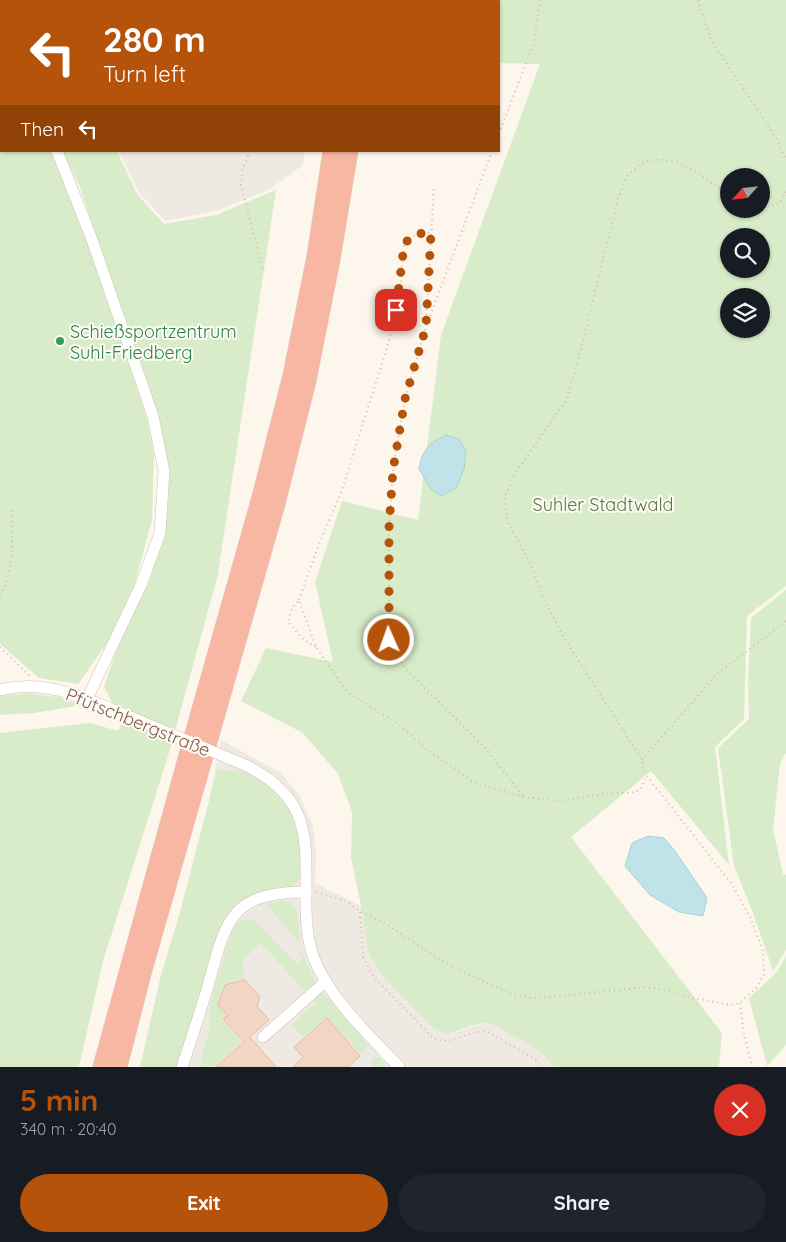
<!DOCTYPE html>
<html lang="en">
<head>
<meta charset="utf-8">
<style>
	body { margin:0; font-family:Quicksand,sans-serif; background:#20242c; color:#f1f3f6; height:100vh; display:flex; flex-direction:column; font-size:19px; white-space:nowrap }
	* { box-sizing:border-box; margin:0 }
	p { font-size:16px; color:#9ea1a6 }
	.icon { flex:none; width:28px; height:28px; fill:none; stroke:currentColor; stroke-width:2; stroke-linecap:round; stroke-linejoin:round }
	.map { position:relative; height:1067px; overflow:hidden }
	.drawer { display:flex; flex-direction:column; background:#171b24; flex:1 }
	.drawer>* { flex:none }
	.top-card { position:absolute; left:0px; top:0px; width:500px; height:152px; box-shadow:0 1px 4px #0004; background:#b45309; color:#fff; overflow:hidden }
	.needle { width:32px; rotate:243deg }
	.fabs { position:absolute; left:720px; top:168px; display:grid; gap:10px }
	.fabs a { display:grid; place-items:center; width:50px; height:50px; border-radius:50%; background:#171b24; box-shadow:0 1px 4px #0004; font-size:25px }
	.pin { position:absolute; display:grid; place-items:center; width:42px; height:42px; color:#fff; margin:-21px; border-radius:10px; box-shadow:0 2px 8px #0006 }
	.me { position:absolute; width:55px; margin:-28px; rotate:358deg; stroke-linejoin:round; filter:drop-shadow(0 0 4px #0008) }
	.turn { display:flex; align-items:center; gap:18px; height:105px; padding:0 20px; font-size:22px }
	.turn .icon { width:65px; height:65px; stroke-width:2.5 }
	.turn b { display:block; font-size:35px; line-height:42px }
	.then { display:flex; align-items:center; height:48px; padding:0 20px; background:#0003; gap:10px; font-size:19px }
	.round { display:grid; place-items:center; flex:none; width:52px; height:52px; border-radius:26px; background:#20242c }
	.summary { display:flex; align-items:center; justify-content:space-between; height:85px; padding:0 20px }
	h1 { font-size:30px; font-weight:700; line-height:38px; color:#b45309 }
	.action { display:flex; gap:10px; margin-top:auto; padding:10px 20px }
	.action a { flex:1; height:58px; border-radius:30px; background:#b45309; color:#fff; font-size:20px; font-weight:700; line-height:58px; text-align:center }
	.action a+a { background:#20242c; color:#f1f3f6 }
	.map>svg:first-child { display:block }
</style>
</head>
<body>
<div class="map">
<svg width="786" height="1067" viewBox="0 0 786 1067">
	<rect width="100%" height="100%" fill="#fdf6ec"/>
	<g fill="#efe9e4">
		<polygon points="26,0 303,0 303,1 28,1"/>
		<polygon points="119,151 305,151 303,165 270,189 217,211 165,221 139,193"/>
		<polygon points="221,740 281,773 300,796 313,826 316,851 315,883 361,906 368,951 378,971 434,1029 448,1034 488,1022 539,1050 554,1067 157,1067"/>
	</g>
	<g fill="#d8ecc9" fill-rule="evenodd">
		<path d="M405,0H786V586L747,616L744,719L715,747L729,865L651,771L571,837L722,1033L719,1067H554L539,1050L488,1022L470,1026L448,1034L434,1029L378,971L368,951L361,906L351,857L352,812L338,774L303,733L241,701L266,648L333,662L315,582L342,501L418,520L441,335L540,64L499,63V1ZM729,176H761V209H729ZM729,236H761V269H729ZM729,296H761V329H729Z"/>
		<polygon points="0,73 1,151 50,151 52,154 95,263 147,419 154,455 152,520 134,586 107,643 78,684 39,678 0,644"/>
		<polygon points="62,151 117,151 137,194 164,224 216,215 276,190 218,573 219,571 168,756 103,961 79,1067 0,1067 0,733 90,723 118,731 122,723 104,686 124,629 150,580 165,527 158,418 79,185"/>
		<polygon points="786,590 786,753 780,764 773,829 783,874 786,875 786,950 773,971 753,913 734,866 718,748 749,719 748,677 751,618"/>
		<polygon points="26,693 58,697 82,705 34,713 0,715 0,696"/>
		<polygon points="217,770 244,771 274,790 284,803 291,813 300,837 302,875 297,883 290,887 275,888 260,892 237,903 223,919 178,1067 140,1067 161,975 180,912"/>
		<polygon points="285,900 296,907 301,945 267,905 268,903"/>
		<polygon points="248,919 257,922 297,964 303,959 299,954 302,952 316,984 306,993 261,943 242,961 245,979 224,984 218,1005 227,1016 222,1020 242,1042 214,1067 201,1067 202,1055 210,1030 210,1005 229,939 234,927 240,921"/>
		<polygon points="786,956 786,1045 767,1066 749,998 776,973"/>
		<polygon points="322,991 369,1046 361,1054 326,1017 303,1037 292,1024 315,1004 312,1000"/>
		<polygon points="375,1057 379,1057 384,1063 382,1067 375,1067 371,1061"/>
	</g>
	<g fill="#bfe3e8" stroke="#a5d3da">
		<path d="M446,435L459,439L466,452L464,469L456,488L441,496L430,488L419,469C422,450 429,443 446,435Z"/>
		<polygon points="648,836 664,838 675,851 707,898 703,916 679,912 650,895 625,866 632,843"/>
	</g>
	<g fill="#f3d5c3" stroke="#e6bba3">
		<polygon points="245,980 260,997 257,1006 269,1020 250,1037 276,1067 216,1067 244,1042 223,1019 228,1016 218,1005 225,985"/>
		<polygon points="327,1018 360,1056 348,1067 293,1067 303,1057 294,1047"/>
	</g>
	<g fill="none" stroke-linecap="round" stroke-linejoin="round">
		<defs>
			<g id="minor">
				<polyline points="198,0 199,1"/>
				<polyline points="0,60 1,62"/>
				<polyline points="57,151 91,237 153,416 164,471 160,533 141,585 87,699"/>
				<path d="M0,690C40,680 72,693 109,708"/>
				<path d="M245,765C312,798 306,838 306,903C306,921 307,939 313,956C328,997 369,1035 399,1067"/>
				<polyline points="263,1037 325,982"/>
				<path d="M182,1067C191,1040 200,1013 208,986C226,921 229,892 306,892"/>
			</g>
			<g id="highway">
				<polyline points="353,1 353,0"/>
				<polyline points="369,1 370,0"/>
				<polyline points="102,1067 188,755 261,497 292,375 316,256 332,151"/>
				<polyline points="118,1067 143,970 276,504 307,381 331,260 349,151"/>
			</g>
		</defs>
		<use href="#minor" stroke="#d1beb0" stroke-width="12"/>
		<use href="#highway" stroke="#dad1cd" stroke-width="19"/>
		<g stroke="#d9b8a5" stroke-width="2" stroke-dasharray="1 4" stroke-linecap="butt">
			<polyline points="698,0 711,40 768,125 779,144 786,160"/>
			<polyline points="499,134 534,42 540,0"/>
			<polyline points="250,151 242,171 241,185 263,270"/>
			<polyline points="492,151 426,327 405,399 393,470 389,527 389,640 403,666 485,748 524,797"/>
			<polyline points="753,209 761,210 780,203 786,192"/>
			<polyline points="426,325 434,187"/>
			<path d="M0,595C15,569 12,538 11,509"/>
			<path d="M299,600L319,544L341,493L389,341L400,290L404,246C410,234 419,233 431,233"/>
			<polyline points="0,647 31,677"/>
			<polyline points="316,647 302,638 288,622 292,608 299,600 316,647 347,692 397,723 429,751 473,782 524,797 560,801 611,793 630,793 640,790 647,776"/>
			<polyline points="642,760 716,675 786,621"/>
			<polyline points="316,892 346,901 360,911 384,923 449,965 509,993 531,998 572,995 644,987 666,990 693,998 731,1005 740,1003 756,988 764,975 763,950 750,917 731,883 647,776 643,769 642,760 565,639 542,596 531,565 507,521 505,497 514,475 567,399 585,333 618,199 627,176 639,165 655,159 676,162 698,173 729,196"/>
			<polyline points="360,912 363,956 373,976 434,1039 448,1041 476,1032 486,1031 535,1059 541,1067"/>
			<polyline points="740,1003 744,1034 752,1067"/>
		</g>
		<use href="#minor" stroke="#fff" stroke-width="11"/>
		<use href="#highway" stroke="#f7b7a3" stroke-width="18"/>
		<defs>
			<polyline id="minor-bridge" points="109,708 245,765"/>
		</defs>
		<use href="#minor-bridge" stroke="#d1beb0" stroke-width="12" stroke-linecap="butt"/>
		<use href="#minor-bridge" stroke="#fff" stroke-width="11"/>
	</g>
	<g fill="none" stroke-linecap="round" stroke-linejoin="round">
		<path stroke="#b45309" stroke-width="9" stroke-dasharray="0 16.2" d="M389,640V527L393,470L405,399L426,327L431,233C419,233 410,234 404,246L396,310"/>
	</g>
	<circle fill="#2e9e5b" stroke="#fffaf3" stroke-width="2" cx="60" cy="341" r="5"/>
	<g text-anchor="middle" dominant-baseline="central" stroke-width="4" stroke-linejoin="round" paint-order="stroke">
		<g font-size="18" fill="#27864d" stroke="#fffaf3" text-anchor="start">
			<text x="70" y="331">Schießsportzentrum<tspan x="70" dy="21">Suhl-Friedberg</tspan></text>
		</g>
		<g font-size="18" fill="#537a41" stroke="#fffaf3">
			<text x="603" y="504">Suhler Stadtwald</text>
		</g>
		<g font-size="18" fill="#7a5c4d" stroke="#fffaf3">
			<text transform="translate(138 722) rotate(22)">Pfütschbergstraße</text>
		</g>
	</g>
</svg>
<div class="fabs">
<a><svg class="needle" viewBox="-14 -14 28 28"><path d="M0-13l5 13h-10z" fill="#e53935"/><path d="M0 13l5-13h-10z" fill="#9ea1a6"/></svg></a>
<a><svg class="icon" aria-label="search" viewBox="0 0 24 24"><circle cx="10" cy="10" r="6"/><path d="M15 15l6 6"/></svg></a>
<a><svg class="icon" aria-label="layers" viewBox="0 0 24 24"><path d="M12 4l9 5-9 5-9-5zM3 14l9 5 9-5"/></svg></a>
</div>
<div class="pin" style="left:396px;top:310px;background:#d93025"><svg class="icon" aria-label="arrive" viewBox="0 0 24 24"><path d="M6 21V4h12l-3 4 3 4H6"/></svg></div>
<svg class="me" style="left:389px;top:640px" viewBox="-20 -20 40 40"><circle r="17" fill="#b45309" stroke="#fff" stroke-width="3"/><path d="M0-11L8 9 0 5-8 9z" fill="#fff"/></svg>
<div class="top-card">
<div class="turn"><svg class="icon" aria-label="left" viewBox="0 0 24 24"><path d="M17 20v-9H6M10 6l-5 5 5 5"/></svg><div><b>280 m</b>Turn left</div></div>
<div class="then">Then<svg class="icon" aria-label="left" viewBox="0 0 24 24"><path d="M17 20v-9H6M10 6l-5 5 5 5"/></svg></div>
</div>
</div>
<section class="drawer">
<div class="summary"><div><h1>5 min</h1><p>340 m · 20:40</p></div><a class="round" style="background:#d93025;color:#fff"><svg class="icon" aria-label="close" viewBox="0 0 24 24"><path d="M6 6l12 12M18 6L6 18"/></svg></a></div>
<div class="action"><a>Exit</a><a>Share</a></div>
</section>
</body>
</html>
